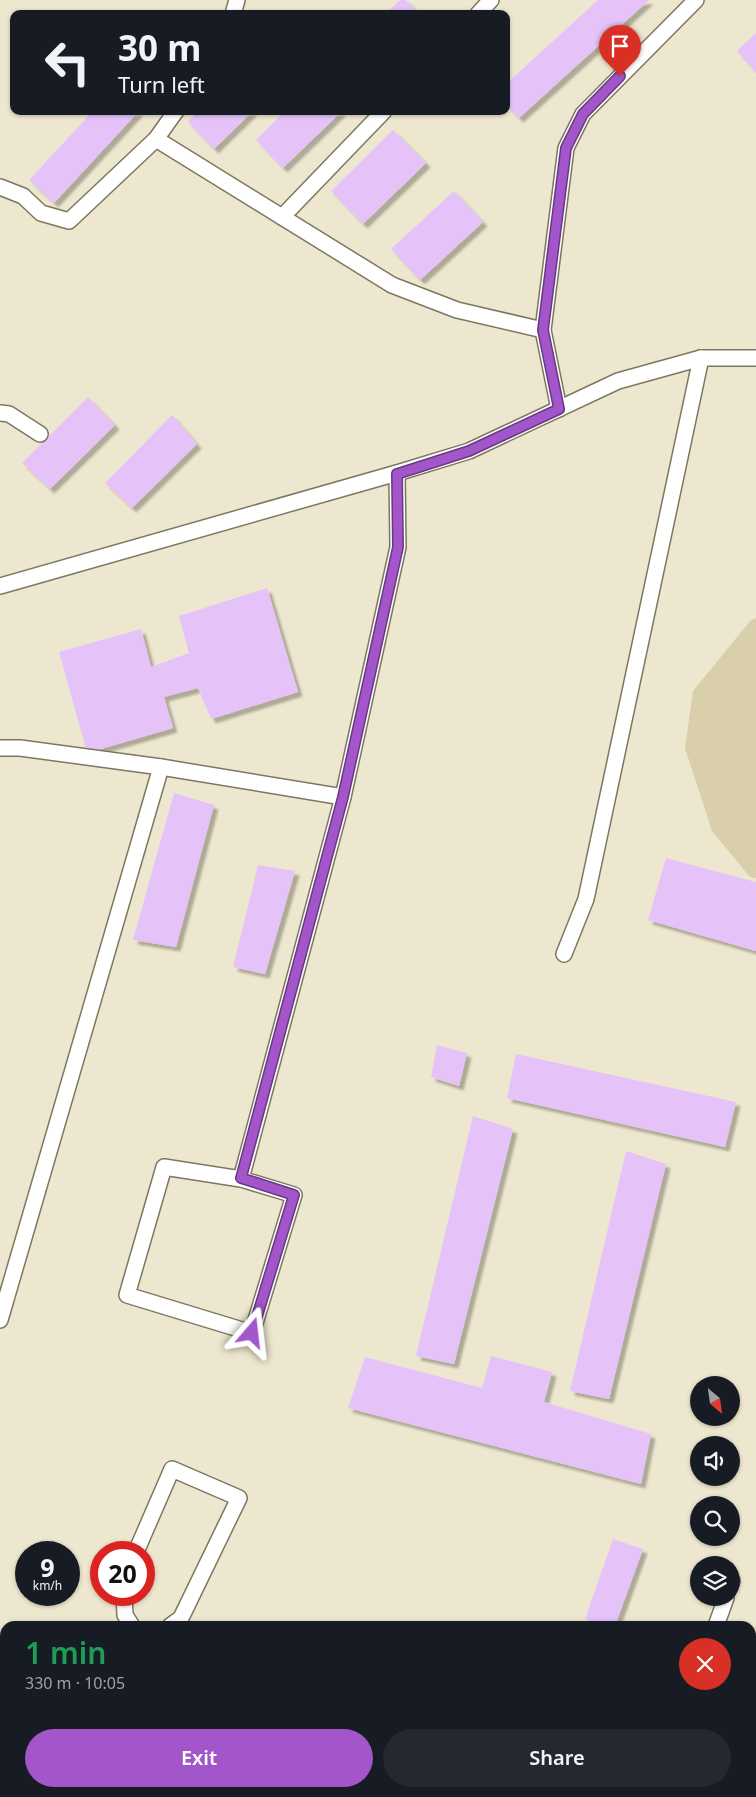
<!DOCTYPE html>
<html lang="en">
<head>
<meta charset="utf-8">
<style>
	body { margin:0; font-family:"Noto Sans",sans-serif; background:#242831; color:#f1f3f6; height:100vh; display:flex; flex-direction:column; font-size:19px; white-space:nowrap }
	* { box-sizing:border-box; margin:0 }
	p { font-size:16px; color:#9ea1a6 }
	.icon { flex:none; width:28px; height:28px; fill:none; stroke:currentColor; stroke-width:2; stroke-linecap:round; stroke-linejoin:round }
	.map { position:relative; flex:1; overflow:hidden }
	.side { position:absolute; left:0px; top:1621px; width:756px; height:176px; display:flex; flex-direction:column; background:#171b24; border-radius:15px 15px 0 0; box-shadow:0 1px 4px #0004 }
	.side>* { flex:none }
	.banner { position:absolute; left:10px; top:10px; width:500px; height:105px; border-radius:10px; box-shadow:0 1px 4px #0004; background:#171b24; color:#f1f3f6; overflow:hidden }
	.needle { width:32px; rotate:151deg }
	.controls { position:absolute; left:690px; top:1376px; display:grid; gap:10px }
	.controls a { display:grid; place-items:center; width:50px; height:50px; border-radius:50%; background:#171b24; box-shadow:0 1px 4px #0004; font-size:25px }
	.speed { position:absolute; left:15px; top:1541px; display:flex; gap:10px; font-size:25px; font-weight:700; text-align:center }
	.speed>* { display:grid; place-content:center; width:65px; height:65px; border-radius:50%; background:#171b24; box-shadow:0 1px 4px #0004; line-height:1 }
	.speed small { font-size:12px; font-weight:400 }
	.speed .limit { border:8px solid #d22; background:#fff; color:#111 }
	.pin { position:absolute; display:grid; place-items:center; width:42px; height:42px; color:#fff; margin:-51px -21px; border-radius:50% 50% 50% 0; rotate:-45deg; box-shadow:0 0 5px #0007 }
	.pin .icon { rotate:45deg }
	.me { position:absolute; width:55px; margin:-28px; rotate:17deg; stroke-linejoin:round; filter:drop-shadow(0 0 4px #0008) }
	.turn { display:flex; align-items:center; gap:18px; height:105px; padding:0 25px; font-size:22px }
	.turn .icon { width:65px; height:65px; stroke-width:2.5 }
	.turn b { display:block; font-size:35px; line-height:42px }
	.round { display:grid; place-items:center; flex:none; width:52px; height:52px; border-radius:26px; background:#242831 }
	.overview { display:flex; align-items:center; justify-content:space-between; height:85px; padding:0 25px }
	h1 { font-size:30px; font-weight:600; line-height:38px; color:#1e9e55 }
	.primary-button { display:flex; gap:10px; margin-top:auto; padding:10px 25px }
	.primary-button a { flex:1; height:58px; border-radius:30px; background:#a256c9; color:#fff; font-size:20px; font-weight:600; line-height:58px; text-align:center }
	.primary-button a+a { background:#242831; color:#f1f3f6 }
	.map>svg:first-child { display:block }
</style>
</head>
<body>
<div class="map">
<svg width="756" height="1797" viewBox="0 0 756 1797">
	<defs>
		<filter id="shadow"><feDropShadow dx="4.5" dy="4.5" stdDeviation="1" flood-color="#0004"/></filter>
	</defs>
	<rect width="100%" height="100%" fill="#eee7cf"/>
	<polygon fill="#d9cfaa" points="756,618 756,878 750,877 712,831 685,748 693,691 751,620"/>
	<g fill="#e5c3f9" filter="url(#shadow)">
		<polygon points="400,0 406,0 419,14 386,14"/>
		<polygon points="598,0 649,0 519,118 506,105 506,84"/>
		<polygon points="756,33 756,72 737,51"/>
		<polygon points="93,111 139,111 54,203 29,180"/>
		<polygon points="198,111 253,111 214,149 188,122"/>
		<polygon points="285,111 342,111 283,168 256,140"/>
		<polygon points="393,130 426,163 363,224 331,191"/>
		<polygon points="454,191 483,222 420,280 391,249"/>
		<polygon points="88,397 115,425 50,489 22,463"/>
		<polygon points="172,415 197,444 132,508 105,483"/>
		<polygon points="267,588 298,692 211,719 198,688 164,697 173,728 87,753 59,652 141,629 151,667 189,653 179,616"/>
		<polygon points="174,793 214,805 176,947 133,940"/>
		<polygon points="666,858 756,882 756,951 648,920"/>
		<polygon points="258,865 295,871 265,974 233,967"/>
		<polygon points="437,1045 467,1053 459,1086 431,1077"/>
		<polygon points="516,1054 736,1102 725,1147 507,1098"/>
		<polygon points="473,1116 513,1129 454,1364 416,1356"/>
		<polygon points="626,1151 666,1164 609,1399 570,1391"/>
		<polygon points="491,1356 552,1372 544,1402 651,1434 641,1484 348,1408 365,1357 482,1388"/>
		<polygon points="613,1539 643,1549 615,1626 608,1626 585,1619"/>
	</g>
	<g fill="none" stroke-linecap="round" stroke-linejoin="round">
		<defs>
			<g id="service">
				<polyline points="233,14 237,0"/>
				<polyline points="478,14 491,0"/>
				<polyline points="156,139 392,285 457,310 543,330"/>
				<polyline points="0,187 23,196 41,213 69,221 156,139 176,111"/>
				<polyline points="282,217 384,111"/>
				<polyline points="559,409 543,330 566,148 583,114 696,0"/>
				<polyline points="0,413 9,414 40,434"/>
				<polyline points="0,586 397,473 469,451 618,381 701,358 756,358"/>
				<polyline points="0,748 20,748 161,767 343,797"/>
				<polyline points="564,954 586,899 701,358"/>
				<polyline points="241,1179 164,1167 127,1295 252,1333 294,1195 241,1179 343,797 398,547 397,473"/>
				<polyline points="0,1320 161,767"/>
				<polyline points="136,1552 172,1469 239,1498 181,1618 170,1626"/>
				<polyline points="731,1583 732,1581"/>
				<polyline points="124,1595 125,1615 132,1626"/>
				<polyline points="716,1626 726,1598"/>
				<polyline points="586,1792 602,1797"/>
				<polyline points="734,1792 740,1794 756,1792"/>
				<polyline points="82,1797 83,1792"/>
				<polyline points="658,1797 660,1792"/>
			</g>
		</defs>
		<use href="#service" stroke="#7d7761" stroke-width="18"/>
		<use href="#service" stroke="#fff" stroke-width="15"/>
	</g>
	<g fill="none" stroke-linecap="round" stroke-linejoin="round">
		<defs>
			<polyline id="route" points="252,1333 294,1195 241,1178 343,797 398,547 397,474 469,451 559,409 543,330 566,148 583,114 620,76"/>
		</defs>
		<use href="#route" stroke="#693883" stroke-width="12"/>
		<use href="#route" stroke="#a256c9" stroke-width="9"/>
	</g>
</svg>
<div class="controls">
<a><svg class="needle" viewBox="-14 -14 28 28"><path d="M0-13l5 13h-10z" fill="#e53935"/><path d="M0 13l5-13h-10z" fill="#9ea1a6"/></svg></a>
<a><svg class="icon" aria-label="sound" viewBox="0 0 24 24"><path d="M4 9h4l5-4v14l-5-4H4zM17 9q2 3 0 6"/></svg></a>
<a><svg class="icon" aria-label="search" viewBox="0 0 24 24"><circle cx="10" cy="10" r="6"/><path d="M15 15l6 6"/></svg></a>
<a><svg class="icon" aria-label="layers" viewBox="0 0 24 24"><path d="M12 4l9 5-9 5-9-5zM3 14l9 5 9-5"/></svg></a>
</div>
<div class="speed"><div>9<small>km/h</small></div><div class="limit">20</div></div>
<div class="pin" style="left:620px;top:76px;background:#d93025"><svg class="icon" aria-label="arrive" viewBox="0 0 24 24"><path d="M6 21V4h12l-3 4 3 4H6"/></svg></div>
<svg class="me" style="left:252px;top:1333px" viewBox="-20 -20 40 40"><path d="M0-17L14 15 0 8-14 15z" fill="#a256c9" stroke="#fff" stroke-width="4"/></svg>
<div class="banner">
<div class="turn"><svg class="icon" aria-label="left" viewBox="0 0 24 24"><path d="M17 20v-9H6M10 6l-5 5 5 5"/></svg><div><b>30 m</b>Turn left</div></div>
</div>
<section class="side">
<div class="overview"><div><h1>1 min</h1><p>330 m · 10:05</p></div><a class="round" style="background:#d93025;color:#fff"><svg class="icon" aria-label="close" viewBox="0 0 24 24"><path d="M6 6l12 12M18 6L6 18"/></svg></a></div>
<div class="primary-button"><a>Exit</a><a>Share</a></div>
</section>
</div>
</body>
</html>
